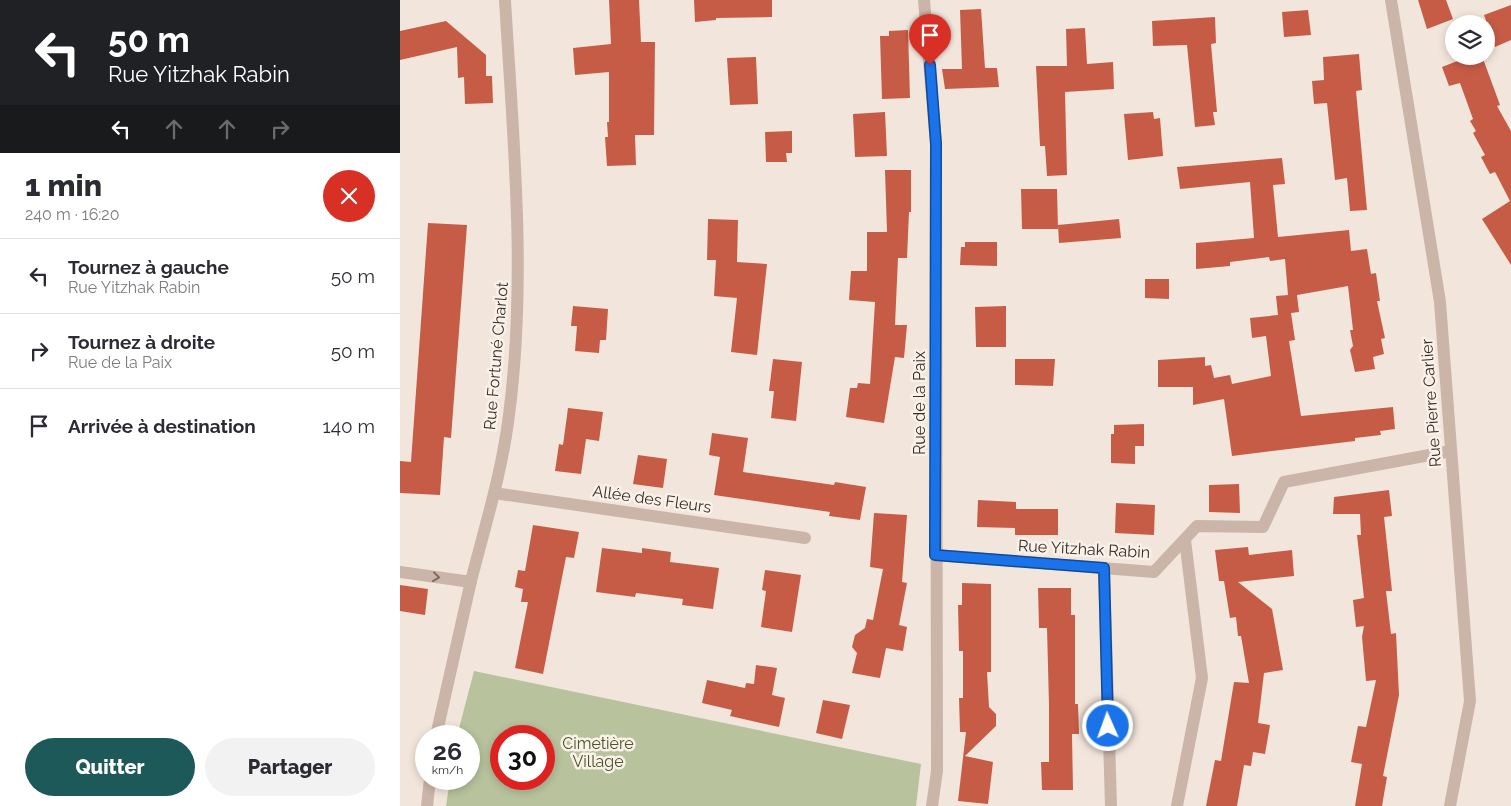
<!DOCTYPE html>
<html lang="fr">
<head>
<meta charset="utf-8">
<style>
	body { margin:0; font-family:Raleway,sans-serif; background:#f2f2f3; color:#2b2b33; height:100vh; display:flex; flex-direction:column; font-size:19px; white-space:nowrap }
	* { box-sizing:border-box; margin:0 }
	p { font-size:16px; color:#7c7c81 }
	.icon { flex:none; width:28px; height:28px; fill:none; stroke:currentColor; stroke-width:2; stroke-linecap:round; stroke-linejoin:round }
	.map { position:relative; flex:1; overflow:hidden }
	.side { display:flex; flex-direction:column; background:#fff; width:400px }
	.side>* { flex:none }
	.top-card { background:#202124; color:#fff; overflow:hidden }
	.fabs { position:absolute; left:1045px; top:15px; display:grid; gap:10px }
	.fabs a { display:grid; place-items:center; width:50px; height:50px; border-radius:50%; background:#fff; box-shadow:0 2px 8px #0003; font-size:25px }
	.speed { position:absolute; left:15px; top:725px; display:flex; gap:10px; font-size:25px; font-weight:700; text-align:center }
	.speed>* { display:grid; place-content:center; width:65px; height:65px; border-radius:50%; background:#fff; box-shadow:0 2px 8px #0003; line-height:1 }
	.speed small { font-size:12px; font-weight:400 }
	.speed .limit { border:8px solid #d22; background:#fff; color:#111 }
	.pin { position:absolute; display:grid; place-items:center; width:42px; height:42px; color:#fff; margin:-51px -21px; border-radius:50% 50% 50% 0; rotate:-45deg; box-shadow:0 0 5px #0007 }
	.pin .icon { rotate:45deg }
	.me { position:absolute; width:55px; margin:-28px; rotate:358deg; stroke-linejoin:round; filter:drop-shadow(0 0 4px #0008) }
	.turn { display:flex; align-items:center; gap:18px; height:105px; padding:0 25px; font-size:22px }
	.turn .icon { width:65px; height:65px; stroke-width:2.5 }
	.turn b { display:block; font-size:35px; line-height:42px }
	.lanes { display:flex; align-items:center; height:48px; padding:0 25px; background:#0003; justify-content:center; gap:25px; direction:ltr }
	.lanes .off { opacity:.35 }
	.round { display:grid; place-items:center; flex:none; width:52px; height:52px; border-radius:26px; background:#f2f2f3 }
	.headline { display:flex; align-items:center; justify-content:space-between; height:85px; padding:0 25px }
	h1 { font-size:30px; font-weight:800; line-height:38px }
	.button { display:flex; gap:10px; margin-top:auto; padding:10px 25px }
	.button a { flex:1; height:58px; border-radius:30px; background:#1d5959; color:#fff; font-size:20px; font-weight:800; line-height:58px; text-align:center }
	.button a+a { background:#f2f2f3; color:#2b2b33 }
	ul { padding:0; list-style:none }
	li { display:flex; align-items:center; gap:15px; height:75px; padding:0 25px; border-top:1px solid #e1e1e2 }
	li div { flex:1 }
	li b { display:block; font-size:19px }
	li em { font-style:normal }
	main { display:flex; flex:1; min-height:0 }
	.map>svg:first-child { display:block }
</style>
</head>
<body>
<main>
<section class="side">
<div class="top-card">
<div class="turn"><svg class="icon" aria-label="left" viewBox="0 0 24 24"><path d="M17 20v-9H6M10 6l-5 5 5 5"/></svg><div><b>50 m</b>Rue Yitzhak Rabin</div></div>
<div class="lanes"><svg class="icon" aria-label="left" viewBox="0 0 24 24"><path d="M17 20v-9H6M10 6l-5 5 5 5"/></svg><svg class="icon off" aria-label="ahead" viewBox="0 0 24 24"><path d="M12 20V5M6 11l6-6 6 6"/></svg><svg class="icon off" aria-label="ahead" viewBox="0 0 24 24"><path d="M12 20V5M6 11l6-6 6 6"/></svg><svg class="icon off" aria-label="right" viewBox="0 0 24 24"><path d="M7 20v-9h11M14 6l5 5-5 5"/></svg></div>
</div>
<div class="headline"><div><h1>1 min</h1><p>240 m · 16:20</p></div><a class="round" style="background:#d93025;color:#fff"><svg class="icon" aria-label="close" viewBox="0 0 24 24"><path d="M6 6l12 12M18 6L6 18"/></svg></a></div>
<ul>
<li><svg class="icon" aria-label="left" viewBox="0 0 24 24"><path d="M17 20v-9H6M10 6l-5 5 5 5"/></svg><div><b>Tournez à gauche</b><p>Rue Yitzhak Rabin</p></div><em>50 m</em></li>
<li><svg class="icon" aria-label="right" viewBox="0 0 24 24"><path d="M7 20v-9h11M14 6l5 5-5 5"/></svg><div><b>Tournez à droite</b><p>Rue de la Paix</p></div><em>50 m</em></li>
<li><svg class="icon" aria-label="arrive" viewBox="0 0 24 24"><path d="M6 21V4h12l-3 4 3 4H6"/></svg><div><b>Arrivée à destination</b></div><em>140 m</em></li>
</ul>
<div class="button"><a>Quitter</a><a>Partager</a></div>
</section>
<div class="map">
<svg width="1111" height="806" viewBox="0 0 1111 806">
	<rect width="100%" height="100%" fill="#f2e6dc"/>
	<path fill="#b8c29c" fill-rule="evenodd" d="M74,671L521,764L516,806H46L50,779H69V736H57ZM101,736H144V779H101Z"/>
	<g fill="#c75c46">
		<polygon points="209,0 239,0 241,42 255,42 254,135 235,135 236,165 207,166 205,137 208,137 207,122 209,122 209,72 175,75 173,48 211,44"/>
		<polygon points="294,0 372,0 372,17 316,18 316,20 295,22"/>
		<polygon points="1018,0 1046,0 1053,19 1027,29"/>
		<polygon points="1111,5 1111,40 1095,47 1084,15"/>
		<polygon points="581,9 585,68 597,68 599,87 545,89 542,69 562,69 560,10"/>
		<polygon points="908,10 911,35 884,37 882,12"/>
		<polygon points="815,17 816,43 811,44 817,112 813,112 815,125 795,127 787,45 753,46 752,21"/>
		<polygon points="46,21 86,55 86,76 92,76 93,103 65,104 64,77 58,78 57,47 0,60 0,31"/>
		<polygon points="685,28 687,64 713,62 714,89 665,92 667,175 647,176 645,146 640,146 636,66 667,66 666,29"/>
		<polygon points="508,30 510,98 482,99 480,36 489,36 489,31"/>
		<polygon points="959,54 962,90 956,91 967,210 950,211 947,178 935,180 927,103 914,104 912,81 924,80 923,57"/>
		<polygon points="1070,56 1082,56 1100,105 1097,106 1111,131 1111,265 1082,219 1110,201 1095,172 1090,174 1081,157 1085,155 1073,133 1076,131 1070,121 1073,119 1060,83 1049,86 1042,67"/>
		<polygon points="356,57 358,104 330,105 327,58"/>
		<polygon points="485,112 487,156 455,157 453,114"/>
		<polygon points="753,112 754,119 760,118 763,156 728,160 724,114"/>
		<polygon points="392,131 392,153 386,153 387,162 366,162 365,132"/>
		<polygon points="882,158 885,184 873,185 878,237 949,230 951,251 967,249 971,274 976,273 980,301 977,301 985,338 981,339 984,354 973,357 975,369 955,372 950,350 953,346 950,330 953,330 948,286 897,295 899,312 891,313 895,340 889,341 901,416 993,407 995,429 980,431 981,435 955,438 955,441 832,456 824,399 793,405 793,387 758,387 758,360 805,357 805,366 811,365 814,378 830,375 832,384 871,376 866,336 852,338 850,318 878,315 876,296 888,295 885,259 870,261 869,257 830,262 830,266 796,269 796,243 854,238 850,182 780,189 777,167"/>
		<polygon points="485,170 511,170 511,212 509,212 507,258 498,258 495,325 507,325 504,358 495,357 484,423 446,417 450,388 457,388 458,383 470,384 475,302 449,300 451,271 467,271 467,232 487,232"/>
		<polygon points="621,189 657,189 658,229 622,229"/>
		<polygon points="308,219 338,220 337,262 367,264 357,355 331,352 337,298 314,296 316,260 307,260"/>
		<polygon points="719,219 721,238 659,243 658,225"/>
		<polygon points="28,223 67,225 51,438 44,437 40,495 0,493 0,461 11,462"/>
		<polygon points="565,242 597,242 597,266 560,265 561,247 565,247"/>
		<polygon points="745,279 769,279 769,299 745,298"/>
		<polygon points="173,306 208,309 206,340 200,340 199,353 175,351 177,326 171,326"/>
		<polygon points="606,306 606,347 576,347 575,307"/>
		<polygon points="373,359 402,362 396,421 371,418 374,391 369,391"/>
		<polygon points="615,359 655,359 653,386 615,385"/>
		<polygon points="168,408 203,412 199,441 186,439 181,474 155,471 159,444 163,445"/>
		<polygon points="744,424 744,446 735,446 735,464 711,463 711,434 714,434 714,425"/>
		<polygon points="312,433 348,438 343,472 434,485 435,482 466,487 460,520 429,516 430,512 314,495 320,457 309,455"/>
		<polygon points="238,455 267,459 263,488 233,484"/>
		<polygon points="839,484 840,513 809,512 809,485"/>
		<polygon points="989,490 992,516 984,517 992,591 986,591 991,634 996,633 999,695 983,776 987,777 982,806 955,806 962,764 951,762 958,726 966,727 976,680 966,681 962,637 964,626 956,627 953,600 964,598 957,535 961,535 960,514 933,514 934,497"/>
		<polygon points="578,500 616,502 616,509 658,509 658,535 615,535 615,528 577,527"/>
		<polygon points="716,503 755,505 754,535 715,533"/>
		<polygon points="474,513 507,515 502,582 507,583 499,625 507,627 503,651 486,648 480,678 452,673 457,653 452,647 455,635 465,628 467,619 473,620 483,569 470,567"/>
		<polygon points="133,525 179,532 174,558 166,557 143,674 115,668 128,602 121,602 123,589 115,587 118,570 125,571"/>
		<polygon points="848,547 849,555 892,550 894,576 838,582 872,609 883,670 864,673 858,723 870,725 865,754 853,752 851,766 844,765 837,806 806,806 815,760 821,761 834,682 849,683 841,636 838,636 836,617 830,618 824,581 819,581 815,550"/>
		<polygon points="202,548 242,553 242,548 271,552 270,562 319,568 313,609 282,605 283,599 236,593 235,597 196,592"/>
		<polygon points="365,570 401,575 392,632 361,627 366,591 362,590"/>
		<polygon points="562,583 591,584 591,672 587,672 589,707 596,714 596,726 565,756 593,762 588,804 558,801 566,732 560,732 559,698 563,698 563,651 559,651 558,605 562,605"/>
		<polygon points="0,585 28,589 25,615 0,611"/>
		<polygon points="638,588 671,588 671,615 675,615 675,704 678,704 679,734 672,734 673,790 642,790 641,762 649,762 649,705 647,628 639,628"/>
		<polygon points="356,665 377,668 372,695 385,698 379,727 330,716 332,710 302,703 307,680 345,688 346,683 354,684"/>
		<polygon points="423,700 450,705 442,739 416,733"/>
	</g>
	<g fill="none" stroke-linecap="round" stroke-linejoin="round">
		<g stroke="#cbb5a8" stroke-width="12">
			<polyline points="524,0 536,144 537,771 532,806"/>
			<polyline points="991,0 1040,302 1070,701 1050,806"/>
			<polyline points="94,493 405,538"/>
			<polyline points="535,555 754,572 797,526 863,527 884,482 1051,451"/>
			<polyline points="704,568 711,806"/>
			<polyline points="0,572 71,582"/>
			<path d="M36,736C48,685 59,633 71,581C85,526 102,472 109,415C127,277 113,138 105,0"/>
			<polyline points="27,806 30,779"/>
			<polyline points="777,806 802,678 785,540"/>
		</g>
	</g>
	<defs><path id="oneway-chevron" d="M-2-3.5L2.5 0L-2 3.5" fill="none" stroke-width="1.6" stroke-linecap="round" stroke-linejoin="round" transform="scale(1.25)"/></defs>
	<use stroke="#7a6a62" href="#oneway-chevron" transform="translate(36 577) rotate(7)"/>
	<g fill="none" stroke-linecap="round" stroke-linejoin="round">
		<defs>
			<polyline id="route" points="530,65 536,144 535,555 704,568 708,726"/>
		</defs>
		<use href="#route" stroke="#114b97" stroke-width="12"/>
		<use href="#route" stroke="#1a73e8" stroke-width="9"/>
	</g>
	<g text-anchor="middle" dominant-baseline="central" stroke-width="5" stroke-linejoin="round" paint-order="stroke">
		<g font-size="16" fill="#372c28" stroke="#faf1e9">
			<text transform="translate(96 356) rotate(-85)">Rue Fortuné Charlot</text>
			<text transform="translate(519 403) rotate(-90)">Rue de la Paix</text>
			<text transform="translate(1031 403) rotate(-94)">Rue Pierre Carlier</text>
			<text transform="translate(252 499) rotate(8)">Allée des Fleurs</text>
			<text transform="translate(684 549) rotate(3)">Rue Yitzhak Rabin</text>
		</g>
		<g font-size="16" fill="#49562c" stroke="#faf1e9">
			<text x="198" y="743">Cimetière<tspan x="198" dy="18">Village</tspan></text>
		</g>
	</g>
</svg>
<div class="fabs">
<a><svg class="icon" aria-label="layers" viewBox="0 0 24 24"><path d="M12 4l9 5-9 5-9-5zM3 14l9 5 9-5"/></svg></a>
</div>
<div class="speed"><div>26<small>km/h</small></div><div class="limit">30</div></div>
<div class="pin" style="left:530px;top:65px;background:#d93025"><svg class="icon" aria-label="arrive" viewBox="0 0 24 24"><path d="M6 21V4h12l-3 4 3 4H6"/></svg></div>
<svg class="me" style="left:708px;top:726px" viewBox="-20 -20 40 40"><circle r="17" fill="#1a73e8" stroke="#fff" stroke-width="3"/><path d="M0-11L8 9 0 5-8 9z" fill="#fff"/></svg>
</div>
</main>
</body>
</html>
